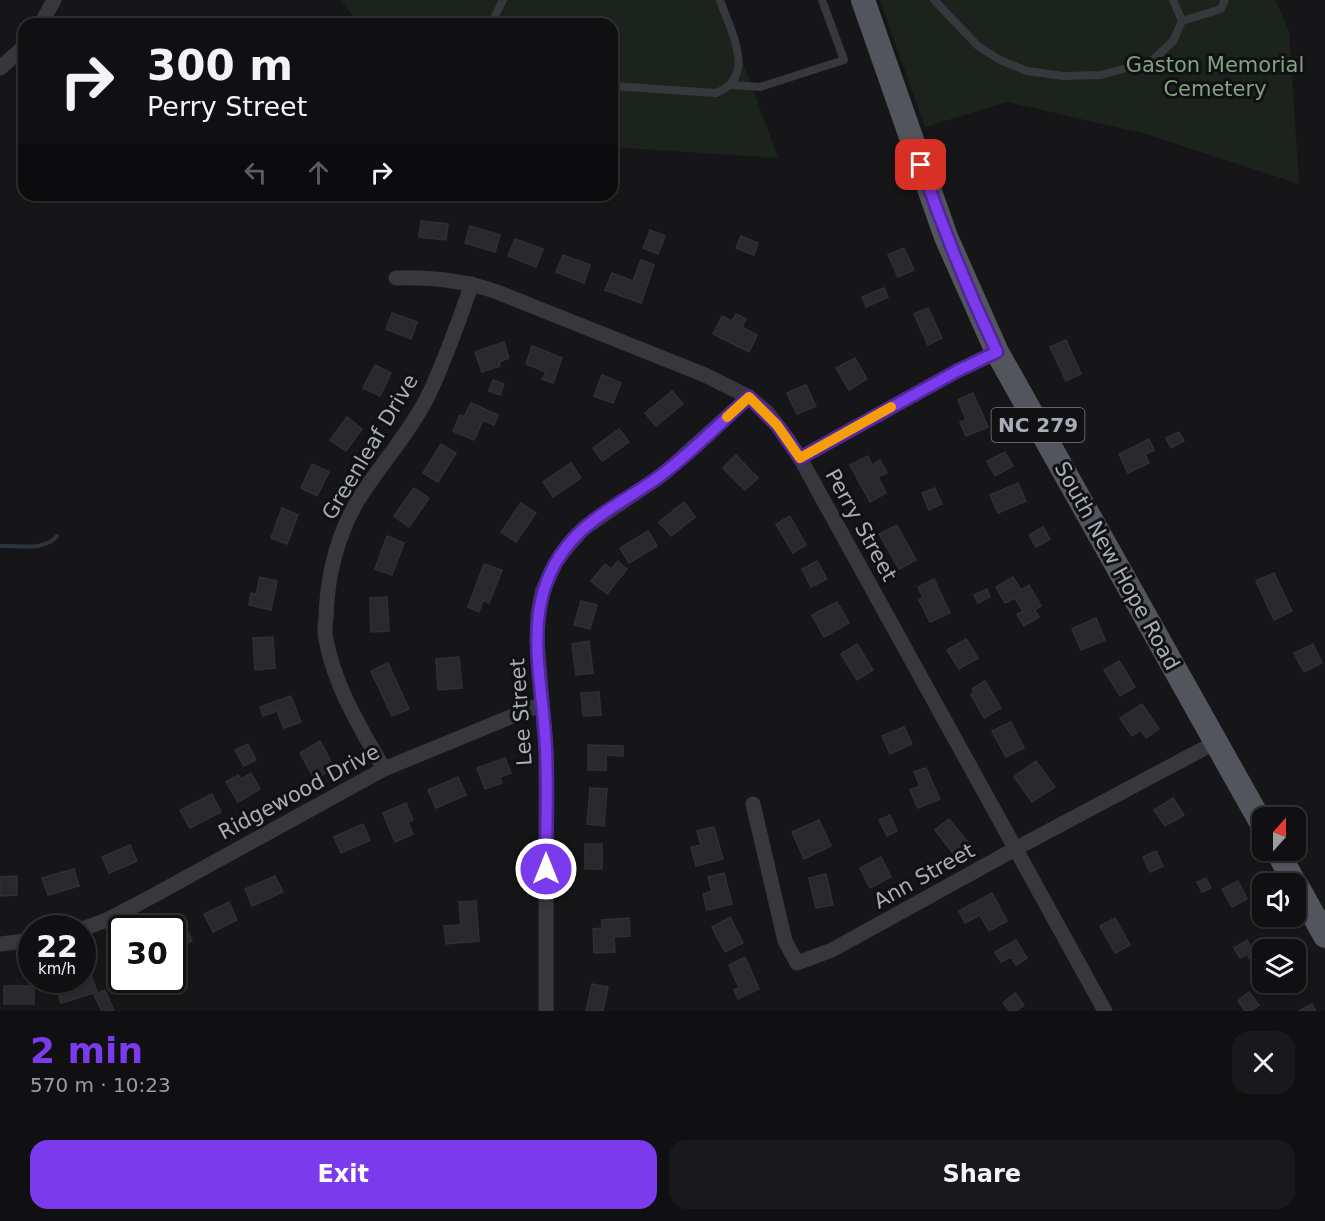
<!DOCTYPE html>
<html lang="en">
<head>
<meta charset="utf-8">
<style>
	body { margin:0; font-family:"DejaVu Sans",sans-serif; background:#19191b; color:#f1f3f6; height:100vh; display:flex; flex-direction:column; font-size:22px; white-space:nowrap }
	* { box-sizing:border-box; margin:0 }
	p { font-size:20px; color:#9c9d9f }
	.icon { flex:none; width:33px; height:33px; fill:none; stroke:currentColor; stroke-width:2; stroke-linecap:round; stroke-linejoin:round }
	.map { position:relative; height:1011px; overflow:hidden }
	.drawer { display:flex; flex-direction:column; background:#101012; flex:1 }
	.drawer>* { flex:none }
	.banner { position:absolute; left:18px; top:18px; width:600px; height:183px; border-radius:18px; box-shadow:0 2px 4px #0004,0 0 0 2px #303032; background:#101012; color:#f1f3f6; overflow:hidden }
	.needle { width:39px; rotate:21deg }
	.buttons { position:absolute; left:1252px; top:807px; display:grid; gap:12px }
	.buttons a { display:grid; place-items:center; width:54px; height:54px; border-radius:12px; background:#101012; box-shadow:0 2px 4px #0004,0 0 0 2px #303032; font-size:30px }
	.speed { position:absolute; left:18px; top:915px; display:flex; gap:12px; font-size:30px; font-weight:700; text-align:center }
	.speed>* { display:grid; place-content:center; width:78px; height:78px; border-radius:50%; background:#101012; box-shadow:0 2px 4px #0004,0 0 0 2px #303032; line-height:1 }
	.speed small { font-size:15px; font-weight:400 }
	.speed .limit { border:3px solid #111; border-radius:9px; background:#fff; color:#111 }
	.pin { position:absolute; display:grid; place-items:center; width:51px; height:51px; color:#fff; margin:-26px; border-radius:12px; box-shadow:0 3px 9px #0006 }
	.me { position:absolute; width:66px; margin:-33px; rotate:0deg; stroke-linejoin:round; filter:drop-shadow(0 0 4px #0008) }
	.turn { display:flex; align-items:center; gap:21px; height:126px; padding:0 30px; font-size:27px }
	.turn .icon { width:78px; height:78px; stroke-width:2.5 }
	.turn b { display:block; font-size:42px; line-height:51px }
	.lanes { display:flex; align-items:center; height:57px; padding:0 30px; background:#0003; justify-content:center; gap:30px; direction:ltr }
	.lanes .off { opacity:.35 }
	.round { display:grid; place-items:center; flex:none; width:63px; height:63px; border-radius:18px; background:#19191b }
	.summary { display:flex; align-items:center; justify-content:space-between; height:102px; padding:0 30px }
	h1 { font-size:36px; font-weight:700; line-height:45px; color:#7c3aed }
	.cta { display:flex; gap:12px; margin-top:auto; padding:12px 30px }
	.cta a { flex:1; height:69px; border-radius:18px; background:#7c3aed; color:#fff; font-size:24px; font-weight:700; line-height:69px; text-align:center }
	.cta a+a { background:#19191b; color:#f1f3f6 }
	.map>svg:first-child { display:block }
</style>
</head>
<body>
<div class="map">
<svg width="1325" height="1011" viewBox="0 0 1325 1011">
	<rect width="100%" height="100%" fill="#161618"/>
	<g fill="#1c231d">
		<polygon points="340,0 720,0 778,158 612,147 612,24 359,24"/>
		<polygon points="880,0 1275,0 1289,31 1299,184 1146,134 1007,102 925,127"/>
	</g>
	<g fill="none" stroke-linecap="round" stroke-linejoin="round">
		<path stroke="#2c353c" stroke-width="4" d="M0,546C18,545 43,552 57,536"/>
	</g>
	<g fill="#29292c" stroke="#303034" stroke-width="1.5">
		<polygon points="421,221 448,224 446,240 419,237"/>
		<polygon points="470,226 500,235 495,252 465,243"/>
		<polygon points="650,230 665,236 658,254 643,248"/>
		<polygon points="741,236 758,243 754,255 736,248"/>
		<polygon points="515,239 543,249 536,267 508,256"/>
		<polygon points="904,248 914,270 898,277 888,255"/>
		<polygon points="563,255 590,265 584,283 556,272"/>
		<polygon points="641,260 654,265 641,303 605,290 612,273 633,281"/>
		<polygon points="884,288 888,297 866,307 862,297"/>
		<polygon points="928,308 942,338 928,345 914,314"/>
		<polygon points="392,313 417,322 411,339 386,329"/>
		<polygon points="736,314 746,319 742,327 757,335 749,352 713,334 722,316 732,321"/>
		<polygon points="1066,340 1081,374 1066,381 1050,347"/>
		<polygon points="504,342 509,358 499,362 500,366 482,372 475,352"/>
		<polygon points="532,346 562,358 553,383 542,379 546,372 526,364"/>
		<polygon points="855,358 867,379 849,390 836,368"/>
		<polygon points="375,365 391,373 380,396 363,388"/>
		<polygon points="602,375 621,383 613,403 594,396"/>
		<polygon points="493,380 504,384 500,395 489,391"/>
		<polygon points="806,385 816,406 797,414 787,393"/>
		<polygon points="672,391 683,404 656,426 645,413"/>
		<polygon points="973,393 988,427 966,436 960,422 966,420 958,400"/>
		<polygon points="471,403 498,415 494,425 483,420 474,440 453,431 460,415 464,417"/>
		<polygon points="347,417 362,429 346,451 330,440"/>
		<polygon points="619,429 629,442 602,461 593,448"/>
		<polygon points="1179,432 1184,441 1171,448 1166,438"/>
		<polygon points="1149,439 1154,450 1145,454 1149,463 1128,473 1119,454"/>
		<polygon points="441,444 456,453 438,482 423,473"/>
		<polygon points="1005,452 1013,466 995,476 987,461"/>
		<polygon points="736,455 758,478 745,490 723,468"/>
		<polygon points="868,456 872,465 880,460 887,473 878,477 886,493 870,502 850,465"/>
		<polygon points="571,463 581,478 553,497 543,482"/>
		<polygon points="312,464 329,472 317,496 301,488"/>
		<polygon points="1018,483 1026,501 998,513 990,495"/>
		<polygon points="414,488 429,498 409,527 394,516"/>
		<polygon points="935,488 942,504 929,510 922,493"/>
		<polygon points="684,502 695,517 671,536 659,522"/>
		<polygon points="521,503 536,513 516,542 501,532"/>
		<polygon points="282,508 298,515 287,544 271,538"/>
		<polygon points="790,516 806,545 793,553 776,524"/>
		<polygon points="897,525 916,560 899,569 879,534"/>
		<polygon points="1043,527 1050,539 1036,547 1029,535"/>
		<polygon points="648,531 657,546 629,563 620,548"/>
		<polygon points="387,536 404,543 392,575 375,569"/>
		<polygon points="618,561 627,569 607,594 591,581 605,564 611,569"/>
		<polygon points="817,561 827,579 811,587 802,569"/>
		<polygon points="484,564 502,570 489,603 483,600 479,612 468,607"/>
		<polygon points="1274,573 1292,611 1274,620 1256,581"/>
		<polygon points="260,577 277,581 271,610 249,605 251,593 256,594"/>
		<polygon points="1013,577 1021,590 1029,585 1041,606 1035,610 1039,617 1024,626 1017,614 1023,612 1015,598 1005,603 996,587"/>
		<polygon points="934,579 950,613 930,622 919,600 923,598 918,587"/>
		<polygon points="987,589 990,597 978,603 974,595"/>
		<polygon points="387,597 389,631 371,632 370,598"/>
		<polygon points="581,601 597,605 590,629 574,625"/>
		<polygon points="837,602 849,623 824,637 812,615"/>
		<polygon points="1096,618 1105,640 1081,650 1072,629"/>
		<polygon points="273,637 275,668 255,670 253,638"/>
		<polygon points="966,639 978,658 959,669 947,650"/>
		<polygon points="589,641 593,673 576,675 572,644"/>
		<polygon points="857,644 873,670 857,680 841,654"/>
		<polygon points="1313,644 1322,663 1304,672 1294,653"/>
		<polygon points="459,657 462,688 438,690 436,659"/>
		<polygon points="1119,661 1135,687 1120,696 1104,670"/>
		<polygon points="388,663 409,709 392,716 371,671"/>
		<polygon points="985,681 1001,708 984,718 971,695 974,692 972,689"/>
		<polygon points="599,692 601,715 583,716 581,693"/>
		<polygon points="291,696 301,722 284,728 277,711 263,716 260,707"/>
		<polygon points="1142,704 1159,729 1146,738 1141,730 1132,736 1120,718"/>
		<polygon points="1011,722 1024,748 1006,757 992,731"/>
		<polygon points="904,727 912,744 890,754 882,736"/>
		<polygon points="320,741 334,767 315,780 300,753"/>
		<polygon points="248,744 256,760 244,766 235,750"/>
		<polygon points="588,745 623,746 623,756 606,755 606,770 588,770"/>
		<polygon points="505,758 511,773 500,777 502,783 485,789 477,768"/>
		<polygon points="1036,761 1055,787 1032,802 1014,777"/>
		<polygon points="926,768 940,799 918,808 910,790 920,786 914,772"/>
		<polygon points="251,773 260,789 238,802 226,782 238,775 241,779"/>
		<polygon points="458,777 466,795 436,808 428,790"/>
		<polygon points="590,788 607,789 604,826 587,824"/>
		<polygon points="212,794 221,812 190,828 180,810"/>
		<polygon points="1173,798 1184,815 1165,826 1154,810"/>
		<polygon points="406,803 413,820 408,822 413,834 395,842 383,813"/>
		<polygon points="890,815 897,831 887,836 879,820"/>
		<polygon points="949,819 970,845 955,856 935,830"/>
		<polygon points="819,820 831,846 804,859 792,832"/>
		<polygon points="363,824 370,840 341,853 334,837"/>
		<polygon points="714,827 723,859 696,866 691,847 701,845 697,831"/>
		<rect x="585" y="844" width="17" height="25"/>
		<polygon points="130,845 137,861 109,873 102,857"/>
		<polygon points="1156,851 1163,866 1150,872 1143,857"/>
		<polygon points="881,857 891,877 870,888 860,868"/>
		<polygon points="74,869 79,886 48,895 42,878"/>
		<polygon points="724,873 732,904 707,910 703,894 712,891 708,877"/>
		<polygon points="826,874 833,905 816,908 809,878"/>
		<polygon points="17,876 17,895 0,896 0,877"/>
		<polygon points="275,876 283,892 252,906 245,889"/>
		<polygon points="1206,878 1211,888 1202,892 1197,882"/>
		<polygon points="1238,881 1247,899 1232,907 1222,889"/>
		<polygon points="992,893 1007,921 989,931 980,915 965,923 959,911"/>
		<polygon points="476,901 479,941 446,944 444,926 461,925 459,902"/>
		<polygon points="229,902 237,920 213,932 204,914"/>
		<polygon points="730,917 743,943 725,952 712,927"/>
		<polygon points="629,918 630,936 614,937 615,952 594,953 593,929 602,928 602,920"/>
		<polygon points="1115,918 1130,945 1115,953 1100,926"/>
		<polygon points="185,926 192,941 172,950 172,931"/>
		<polygon points="1274,939 1280,950 1263,950 1263,970 1258,973 1248,956"/>
		<polygon points="1016,940 1027,958 1016,965 1011,957 1001,962 995,952"/>
		<polygon points="1247,940 1253,951 1240,958 1234,948"/>
		<polygon points="745,957 759,989 738,999 734,990 739,988 729,965"/>
		<polygon points="122,958 122,979 120,980 112,962"/>
		<polygon points="1296,973 1304,985 1288,995 1280,982 1296,982"/>
		<polygon points="91,975 97,992 61,1003 56,986 82,980 82,978"/>
		<polygon points="592,984 608,987 603,1011 586,1011"/>
		<rect x="4" y="986" width="30" height="18"/>
		<polygon points="105,990 114,1011 102,1011 94,995"/>
		<polygon points="1249,992 1259,1005 1251,1011 1245,1011 1238,1001"/>
		<polygon points="1015,993 1024,1005 1016,1011 1010,1011 1003,1003"/>
		<polygon points="1312,1004 1316,1011 1299,1011"/>
	</g>
	<g fill="none" stroke-linecap="round" stroke-linejoin="round">
		<g stroke="#37383d" stroke-width="8">
			<polyline points="934,0 978,46 1000,60 1027,71 1063,76 1101,75 1152,61 1173,41 1182,21 1221,9 1225,0"/>
			<polyline points="1173,0 1182,21"/>
			<polyline points="491,24 503,0"/>
			<polyline points="732,85 760,87 844,60 822,0"/>
			<path d="M612,86L716,93C758,77 730,30 720,0"/>
		</g>
		<g stroke="#37383d" stroke-width="15">
			<polyline points="41,24 54,0"/>
			<polyline points="0,68 24,47"/>
			<path d="M396,278C431,277 463,280 497,292L705,375L749,397L767,412L787,438L800,458L1105,1011"/>
			<polyline points="800,458 957,371 997,352"/>
			<path d="M384,769C361,729 335,687 326,640C324,633 325,625 326,618C327,577 337,536 358,500C380,465 408,435 427,398C445,362 458,322 472,284"/>
			<polyline points="753,804 785,941 797,963 832,950 1015,849 1216,742"/>
			<polyline points="82,929 107,920 149,898 384,769 542,704"/>
			<polyline points="0,944 32,940"/>
			<polyline points="546,1011 546,751 537,640 538,614 542,592 555,564 564,551 583,529 662,475 749,397"/>
		</g>
		<g stroke="#53555c" stroke-width="24">
			<polyline points="863,0 946,237 997,352 1263,826"/>
			<polyline points="1277,850 1295,884"/>
			<polyline points="1296,884 1325,936"/>
		</g>
	</g>
	<g fill="none" stroke-linecap="round" stroke-linejoin="round">
		<defs>
			<path id="route" d="M546,869C546,830 548,790 546,750C543,675 516,599 575,537C599,512 633,496 660,476C692,452 720,423 749,397L777,425L800,458L957,371L997,352C968,291 943,229 921,165"/>
		</defs>
		<use href="#route" stroke="#51269a" stroke-width="15"/>
		<use href="#route" stroke="#7c3aed" stroke-width="10"/>
		<polyline stroke="#f59e0b" stroke-width="10" points="727,417 749,397 777,425 800,458 891,407"/>
	</g>
	<g text-anchor="middle" dominant-baseline="central" stroke-width="6" stroke-linejoin="round" paint-order="stroke">
		<rect fill="#111113" stroke="#7b7e86" stroke-width="1.5" x="991.5" y="408" width="93" height="34" rx="4.5"/>
		<g font-size="20" font-weight="bold" fill="#a8adb8">
			<text x="1038" y="425">NC 279</text>
		</g>
		<g font-size="21" fill="#7fa381" stroke="#111113">
			<text x="1215" y="65">Gaston Memorial<tspan x="1215" dy="24">Cemetery</tspan></text>
		</g>
		<g font-size="21" fill="#a8adb8" stroke="#111113">
			<text transform="translate(370 447) rotate(-59)">Greenleaf Drive</text>
			<text transform="translate(861 525) rotate(61)">Perry Street</text>
			<text transform="translate(1117 566) rotate(61)">South New Hope Road</text>
			<text transform="translate(521 712) rotate(-94)">Lee Street</text>
			<text transform="translate(299 792) rotate(-28)">Ridgewood Drive</text>
			<text transform="translate(924 876) rotate(-29)">Ann Street</text>
		</g>
	</g>
</svg>
<div class="buttons">
<a><svg class="needle" viewBox="-14 -14 28 28"><path d="M0-13l5 13h-10z" fill="#e53935"/><path d="M0 13l5-13h-10z" fill="#9c9d9f"/></svg></a>
<a><svg class="icon" aria-label="sound" viewBox="0 0 24 24"><path d="M4 9h4l5-4v14l-5-4H4zM17 9q2 3 0 6"/></svg></a>
<a><svg class="icon" aria-label="layers" viewBox="0 0 24 24"><path d="M12 4l9 5-9 5-9-5zM3 14l9 5 9-5"/></svg></a>
</div>
<div class="speed"><div>22<small>km/h</small></div><div class="limit">30</div></div>
<div class="pin" style="left:921px;top:165px;background:#d93025"><svg class="icon" aria-label="arrive" viewBox="0 0 24 24"><path d="M6 21V4h12l-3 4 3 4H6"/></svg></div>
<svg class="me" style="left:546px;top:869px" viewBox="-20 -20 40 40"><circle r="17" fill="#7c3aed" stroke="#fff" stroke-width="3"/><path d="M0-11L8 9 0 5-8 9z" fill="#fff"/></svg>
<div class="banner">
<div class="turn"><svg class="icon" aria-label="right" viewBox="0 0 24 24"><path d="M7 20v-9h11M14 6l5 5-5 5"/></svg><div><b>300 m</b>Perry Street</div></div>
<div class="lanes"><svg class="icon off" aria-label="left" viewBox="0 0 24 24"><path d="M17 20v-9H6M10 6l-5 5 5 5"/></svg><svg class="icon off" aria-label="ahead" viewBox="0 0 24 24"><path d="M12 20V5M6 11l6-6 6 6"/></svg><svg class="icon" aria-label="right" viewBox="0 0 24 24"><path d="M7 20v-9h11M14 6l5 5-5 5"/></svg></div>
</div>
</div>
<section class="drawer">
<div class="summary"><div><h1>2 min</h1><p>570 m · 10:23</p></div><a class="round"><svg class="icon" aria-label="close" viewBox="0 0 24 24"><path d="M6 6l12 12M18 6L6 18"/></svg></a></div>
<div class="cta"><a>Exit</a><a>Share</a></div>
</section>
</body>
</html>
